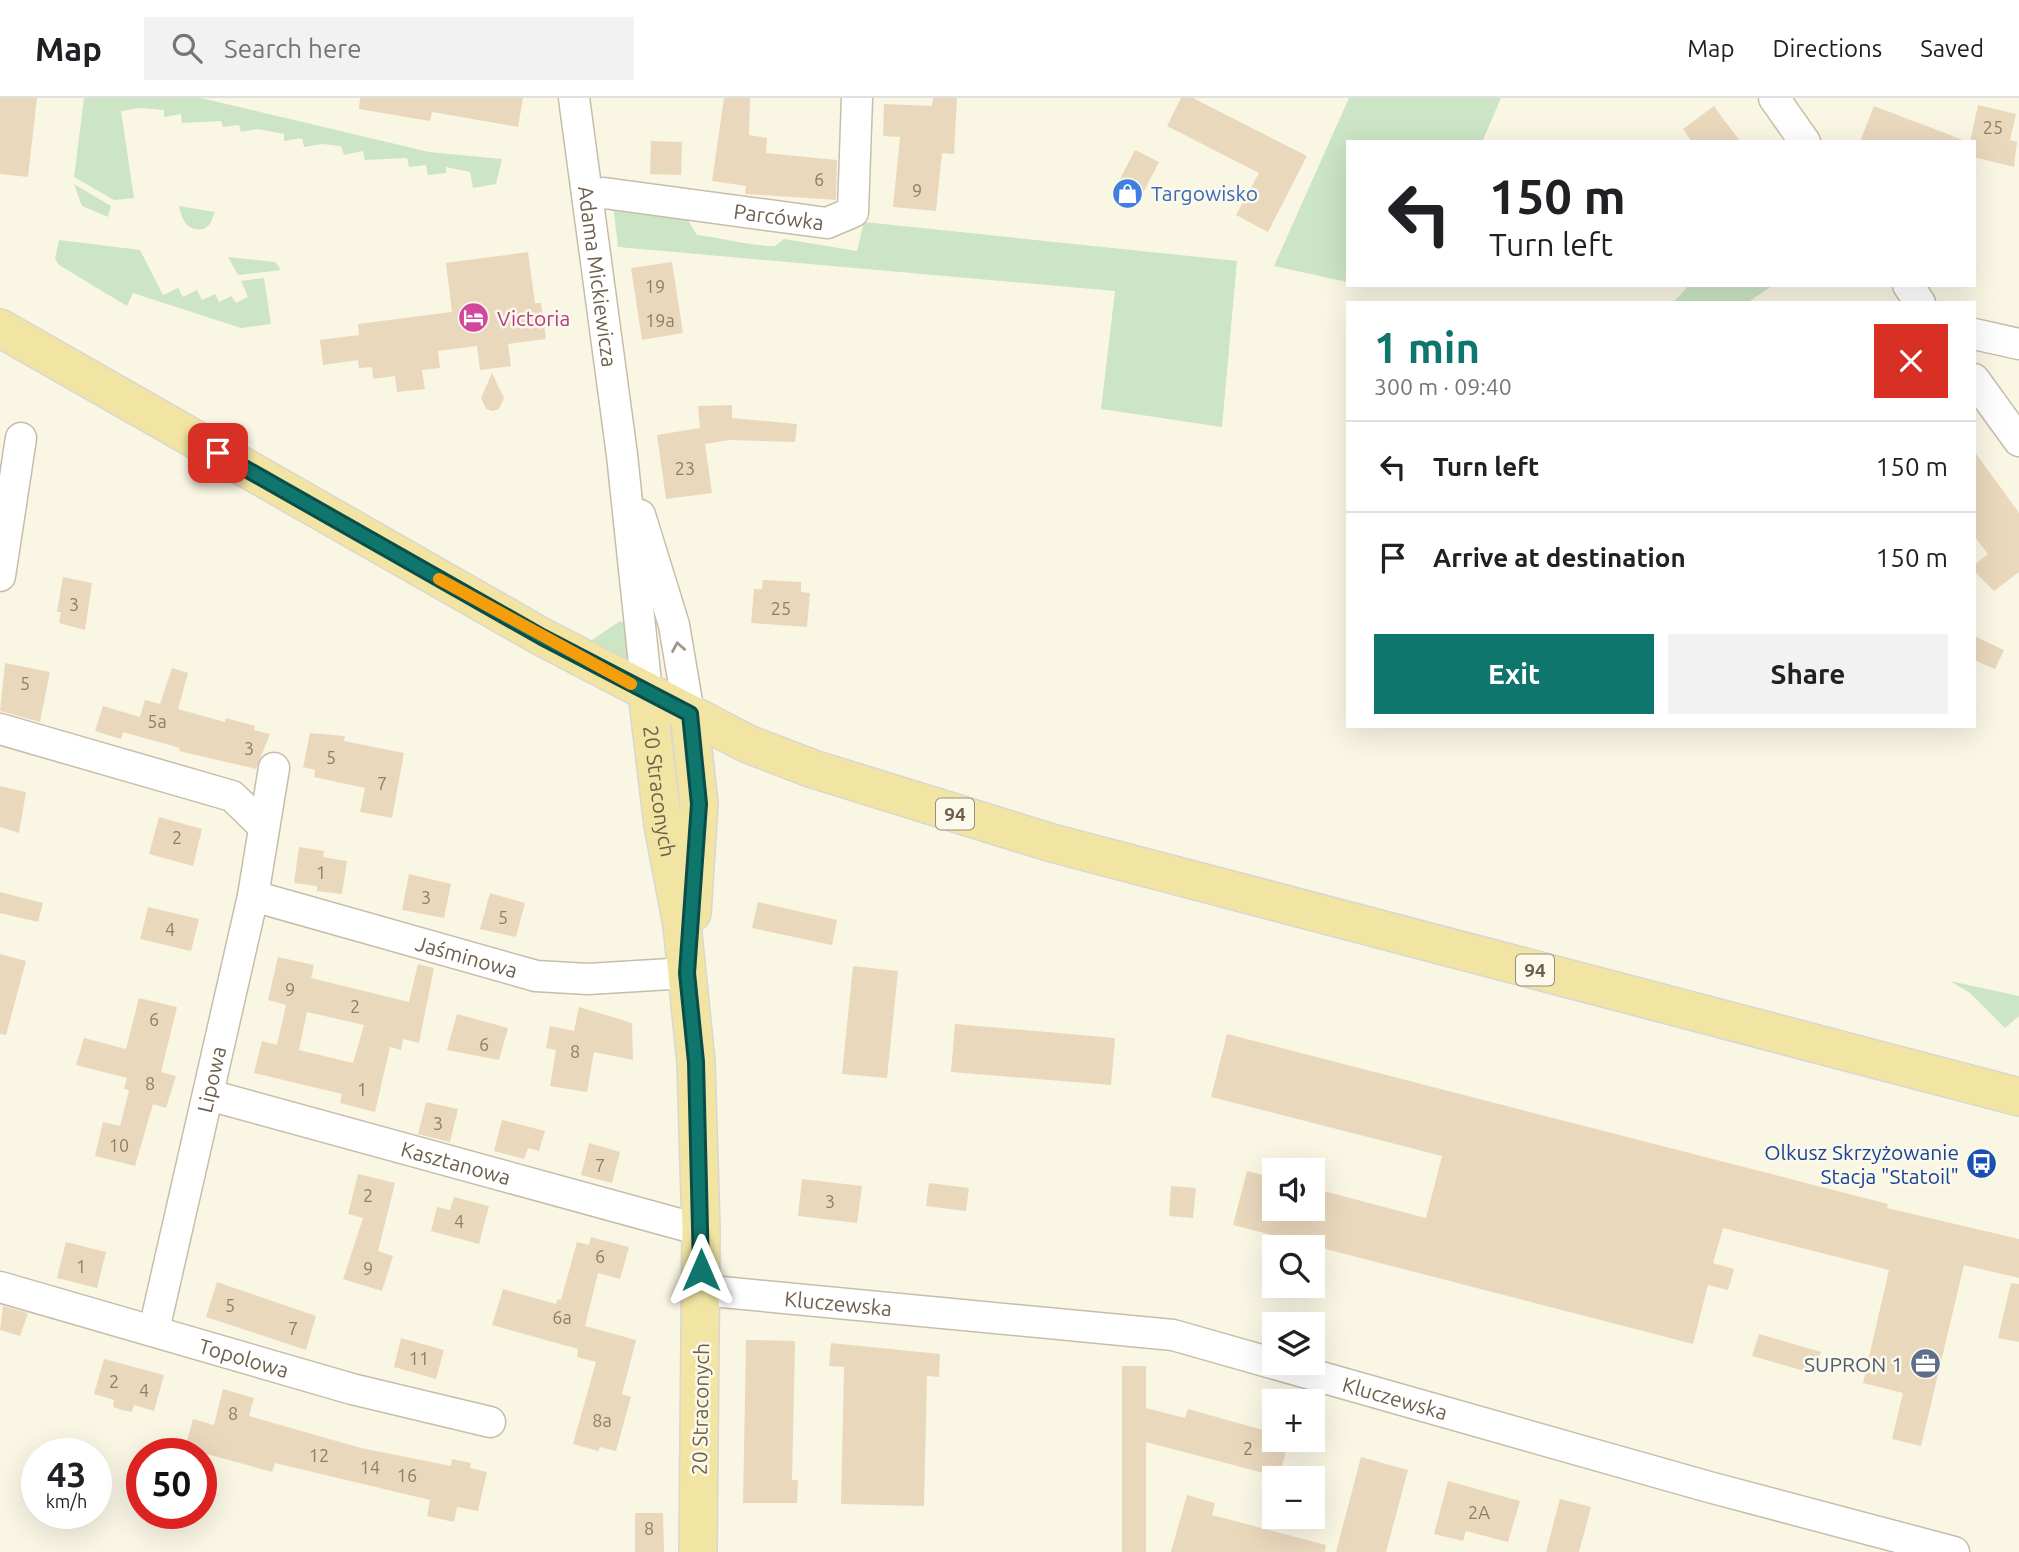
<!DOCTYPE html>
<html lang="en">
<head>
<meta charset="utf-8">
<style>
	body { margin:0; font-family:Ubuntu,sans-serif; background:#f2f2f2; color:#202124; height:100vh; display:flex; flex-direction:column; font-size:26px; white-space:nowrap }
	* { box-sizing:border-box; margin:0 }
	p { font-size:23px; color:#757577 }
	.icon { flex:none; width:38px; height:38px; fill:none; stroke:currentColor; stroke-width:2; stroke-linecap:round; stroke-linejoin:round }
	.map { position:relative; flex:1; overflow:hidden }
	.sheet { position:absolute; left:1346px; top:203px; width:630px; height:427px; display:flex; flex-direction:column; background:#fff; border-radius:0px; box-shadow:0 7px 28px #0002 }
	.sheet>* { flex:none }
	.hud { position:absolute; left:1346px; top:42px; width:630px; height:147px; border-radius:0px; box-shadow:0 7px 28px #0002; background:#fff; color:#202124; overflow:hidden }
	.fabs { position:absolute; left:1262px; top:1060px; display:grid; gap:14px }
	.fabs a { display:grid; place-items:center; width:63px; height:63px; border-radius:0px; background:#fff; box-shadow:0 7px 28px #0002; font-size:35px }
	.speed { position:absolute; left:21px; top:1340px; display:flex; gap:14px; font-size:35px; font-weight:700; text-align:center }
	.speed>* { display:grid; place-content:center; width:91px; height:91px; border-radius:50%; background:#fff; box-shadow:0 7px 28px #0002; line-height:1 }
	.speed small { font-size:18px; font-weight:400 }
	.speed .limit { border:10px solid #d22; background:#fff; color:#111 }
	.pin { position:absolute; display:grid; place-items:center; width:60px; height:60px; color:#fff; margin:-30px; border-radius:14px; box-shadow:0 4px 10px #0006 }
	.me { position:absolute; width:77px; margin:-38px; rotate:0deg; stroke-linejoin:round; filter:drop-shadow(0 0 5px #0008) }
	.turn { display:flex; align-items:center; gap:24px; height:147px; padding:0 28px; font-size:32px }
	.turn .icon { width:91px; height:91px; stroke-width:2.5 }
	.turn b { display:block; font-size:49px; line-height:60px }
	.round { display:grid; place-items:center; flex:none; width:74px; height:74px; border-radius:0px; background:#f2f2f2 }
	.summary { display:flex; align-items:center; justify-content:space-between; height:119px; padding:0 28px }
	h1 { font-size:42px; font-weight:700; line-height:52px; color:#0f766e }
	.cta { display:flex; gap:14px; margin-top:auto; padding:14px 28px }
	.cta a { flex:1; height:80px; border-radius:0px; background:#0f766e; color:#fff; font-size:28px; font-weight:700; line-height:80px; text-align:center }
	.cta a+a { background:#f2f2f2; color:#202124 }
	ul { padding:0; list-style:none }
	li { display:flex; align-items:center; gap:21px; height:91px; padding:0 28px; border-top:2px solid #e0e0e0 }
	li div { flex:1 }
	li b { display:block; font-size:26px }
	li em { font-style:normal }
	header { display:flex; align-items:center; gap:42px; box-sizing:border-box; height:98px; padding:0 35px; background:#fff; border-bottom:2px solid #e0e0e0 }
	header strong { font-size:33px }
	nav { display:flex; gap:38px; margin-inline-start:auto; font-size:24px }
	.search { width:490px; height:63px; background:#f2f2f2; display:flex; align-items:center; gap:18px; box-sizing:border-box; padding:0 24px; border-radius:0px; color:#757577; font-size:26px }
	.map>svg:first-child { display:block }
</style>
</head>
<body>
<header>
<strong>Map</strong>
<div class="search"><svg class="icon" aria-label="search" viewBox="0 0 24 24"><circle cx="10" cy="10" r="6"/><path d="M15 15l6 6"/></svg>Search here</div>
<nav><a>Map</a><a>Directions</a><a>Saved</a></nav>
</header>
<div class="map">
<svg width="2019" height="1454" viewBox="0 0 2019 1454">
	<rect width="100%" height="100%" fill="#faf6e4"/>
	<g fill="#cbe5c5">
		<polygon points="84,0 201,0 429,54 502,61 496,86 473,90 470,74 446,69 446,75 428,77 426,67 409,69 407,60 365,62 363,53 344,57 341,48 322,46 304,49 302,40 284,43 284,36 258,31 241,34 239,27 223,29 221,23 182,25 181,16 164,19 164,12 140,10 121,13 134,100 114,102 74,79"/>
		<polygon points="1349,0 1501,0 1482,44 1348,44 1347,184 1274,168"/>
		<polygon points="74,86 111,108 108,119 82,108"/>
		<path d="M613,107L686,119L697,137C725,140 747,148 775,148L784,141L857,153L864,124L1237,163L1222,329L1101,311L1115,193L618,149Z"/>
		<path d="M179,108L215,114L210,126L204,131C187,134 182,122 179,108Z"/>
		<polygon points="59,142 140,152 163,197 178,190 183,199 197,192 202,202 215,196 219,204 231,198 236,205 248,199 241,183 264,180 271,226 241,230 133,195 127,208 59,167 55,161"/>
		<polygon points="228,159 275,164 281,172 238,177"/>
		<polygon points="1689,187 1773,187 1747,205 1673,205"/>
		<polygon points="620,523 628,526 633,568 589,544"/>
		<polygon points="1950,883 2019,898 2019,918 2005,930 1970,895"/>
	</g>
	<g fill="#ead8bd" fill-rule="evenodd">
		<polygon points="0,0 37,0 28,79 0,76"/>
		<polygon points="360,0 523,0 518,29 432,14 430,23 359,11"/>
		<polygon points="724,0 750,0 749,37 767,40 766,55 837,62 836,102 745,96 746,88 712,83"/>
		<polygon points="933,0 957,0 954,56 942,55 936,113 893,109 900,39 883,38 884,6 932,8"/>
		<polygon points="1181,0 1193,0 1307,58 1268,134 1236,117 1259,75 1167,28"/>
		<polygon points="1978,7 2016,16 2010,42 2017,44 2014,69 1974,59 1974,44 1970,44"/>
		<polygon points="1714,8 1724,22 1741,44 1692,44 1683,31"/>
		<polygon points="1874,8 1963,42 1963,44 1860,44"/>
		<polygon points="651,43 682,44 681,77 650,76"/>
		<polygon points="1135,52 1159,64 1144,93 1120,81"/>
		<polygon points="528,154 535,205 541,205 546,241 508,246 511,268 480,272 477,248 438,253 440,270 422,272 425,291 397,294 395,278 373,281 372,269 359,270 358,262 323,267 320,242 359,237 358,226 452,214 446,165"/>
		<polygon points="672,164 683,235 642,242 631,170"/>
		<polygon points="492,275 504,300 499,311 493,313 486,311 481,300"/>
		<polygon points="732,307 732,320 797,326 795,344 729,342 705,346 712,395 666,401 657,337 700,330 698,308"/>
		<polygon points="1974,353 2019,415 2019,474 1994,493 1974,473 1974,467 1988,456 1974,438"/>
		<polygon points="63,479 92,485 85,532 59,525 61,514 57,514"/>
		<polygon points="763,482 801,484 801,494 810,495 807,529 751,525 754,491 762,491"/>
		<polygon points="1974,538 2004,552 1995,571 1974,562"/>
		<polygon points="5,565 50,574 40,624 0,613"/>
		<polygon points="172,570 188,575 178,611 225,624 226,620 255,628 254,632 270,636 256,671 179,653 180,650 123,634 121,641 95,633 103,608 140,619 145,602 160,606"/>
		<polygon points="310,635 345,638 344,643 404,655 392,720 360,714 365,690 314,679 315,672 303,669"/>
		<polygon points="0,688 26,694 19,735 0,729"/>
		<polygon points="159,719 202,731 193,768 149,756"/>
		<polygon points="299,749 324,753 323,759 347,763 342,796 317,793 317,788 294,785"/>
		<polygon points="409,776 451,786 444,820 402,812"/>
		<polygon points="0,794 43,805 38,824 0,815"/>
		<polygon points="490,795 525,805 516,839 480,831"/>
		<polygon points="758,804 837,822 832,847 752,830"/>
		<polygon points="148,809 199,821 191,853 140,841"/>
		<polygon points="0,856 26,863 6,937 0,936"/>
		<path d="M278,859L314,867L311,880L409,904L418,866L434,870L419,945L403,941L401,952L390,949L375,1014L340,1005L342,996L254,975L262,943L277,947L286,907L268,902ZM307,914L364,927L353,965L299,952Z"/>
		<polygon points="853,868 898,873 887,980 842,976"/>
		<polygon points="139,900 177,909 161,974 176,978 166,1010 153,1006 135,1068 95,1058 103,1024 120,1028 129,992 124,991 127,980 76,967 84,940 126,951"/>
		<polygon points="579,909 632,925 633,962 594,954 587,994 550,988 556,952 546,950 550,928 574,933"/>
		<polygon points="457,916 508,930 499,962 447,952"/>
		<polygon points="955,926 1115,940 1111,987 951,974"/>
		<polygon points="1227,936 1888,1106 1887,1110 2019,1141 2019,1180 1964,1167 1921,1348 1892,1341 1903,1295 1863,1285 1889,1172 1723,1130 1713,1165 1734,1171 1728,1192 1708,1187 1693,1246 1233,1127 1247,1073 1274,1080 1274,1111 1312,1111 1312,1090 1426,1120 1442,1058 1211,999"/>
		<polygon points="426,1004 458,1011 450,1044 418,1036"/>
		<polygon points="502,1022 545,1033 539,1053 528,1050 524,1061 494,1053"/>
		<polygon points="589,1045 620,1054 612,1085 581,1077"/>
		<polygon points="358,1076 395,1085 378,1153 393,1158 382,1193 343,1181 363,1120 348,1116"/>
		<polygon points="802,1081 862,1088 857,1125 798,1118"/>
		<polygon points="929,1085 969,1090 966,1113 926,1108"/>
		<polygon points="1171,1088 1196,1090 1193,1120 1169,1118"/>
		<polygon points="454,1099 489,1108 479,1146 431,1133 437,1109 450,1112"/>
		<polygon points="591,1139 629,1149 620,1181 598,1175 585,1228 636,1242 622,1296 631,1299 616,1353 600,1349 598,1353 573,1346 596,1264 577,1259 578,1251 492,1227 503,1191 556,1206 558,1201 561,1202 577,1144 589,1147"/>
		<polygon points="66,1144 106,1154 97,1190 57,1180"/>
		<polygon points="217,1184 316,1218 306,1252 206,1219"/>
		<polygon points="2011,1185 2019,1186 2019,1244 1998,1240"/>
		<polygon points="3,1208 28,1215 20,1238 0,1232"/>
		<polygon points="1759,1236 1821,1254 1815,1276 1752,1258"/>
		<polygon points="401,1240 444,1252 436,1281 394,1269"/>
		<polygon points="746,1242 795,1243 792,1382 798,1382 797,1405 743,1405"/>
		<polygon points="831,1245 940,1256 939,1279 927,1278 924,1408 841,1406 844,1269 829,1268"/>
		<polygon points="104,1261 164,1277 154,1313 134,1307 132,1314 122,1312 113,1309 114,1302 94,1296"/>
		<polygon points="1122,1268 1146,1268 1146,1310 1185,1320 1188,1311 1274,1335 1274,1342 1289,1342 1279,1379 1146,1344 1146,1454 1122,1454"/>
		<polygon points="223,1291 254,1300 249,1318 361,1350 451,1368 452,1361 471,1365 470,1370 487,1374 478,1413 457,1409 454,1424 427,1418 430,1402 275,1365 272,1374 185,1350 193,1321 214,1327"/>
		<polygon points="1361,1359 1408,1372 1386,1454 1336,1454"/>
		<polygon points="1448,1383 1520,1403 1508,1444 1466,1433 1463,1443 1434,1436"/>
		<polygon points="1187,1397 1215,1405 1212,1417 1326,1447 1325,1454 1171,1454"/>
		<polygon points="1560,1401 1591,1409 1579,1454 1546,1454"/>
		<polygon points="635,1415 663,1415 664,1454 635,1454"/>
	</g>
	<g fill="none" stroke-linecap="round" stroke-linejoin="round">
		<defs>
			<g id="minor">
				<path id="s1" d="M574,0L622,357L647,594"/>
				<polyline points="1774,0 1805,44"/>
				<path id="s2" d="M590,99L604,95L827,125L853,114L857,0"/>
				<polyline points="1908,187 1920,205"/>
				<polyline points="1974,236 2019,246"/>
				<polyline points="1974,281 2019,343"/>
				<polyline points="640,417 674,527 689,616"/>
				<polyline points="0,478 21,340"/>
				<polyline points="0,631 232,698 263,728"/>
				<path id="s3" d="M253,798L536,878L588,881L687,875"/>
				<path id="s4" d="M209,997L701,1132"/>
				<path id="s5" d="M0,1189L352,1291L490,1324"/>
				<path id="s6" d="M701,1192L1173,1237L1709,1389L1954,1454"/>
				<path id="s7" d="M154,1232L253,798L274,670"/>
			</g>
			<g id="major">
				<polyline points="0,230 542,539 748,646 813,671 1052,745 2019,999"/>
				<path id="s8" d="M647,594L663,727L682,827L696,964L701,1132L698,1454"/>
				<polyline points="689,616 699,706 692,815"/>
			</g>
		</defs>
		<use href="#minor" stroke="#c7bdaa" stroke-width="33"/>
		<use href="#major" stroke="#dad6d1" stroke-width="40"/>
		<use href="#minor" stroke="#fff" stroke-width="30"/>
		<use href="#major" stroke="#f2e5a3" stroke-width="37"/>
	</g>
	<defs><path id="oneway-chevron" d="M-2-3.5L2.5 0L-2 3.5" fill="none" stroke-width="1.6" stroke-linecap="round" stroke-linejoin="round" transform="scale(1.75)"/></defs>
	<use stroke="#a1988b" href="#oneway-chevron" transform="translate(678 549) rotate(-100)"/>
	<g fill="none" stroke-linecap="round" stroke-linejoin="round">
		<defs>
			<polyline id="route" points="218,355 542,539 690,616 699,706 687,875 696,964 701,1172"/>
		</defs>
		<use href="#route" stroke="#0a4d48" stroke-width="18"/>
		<use href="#route" stroke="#0f766e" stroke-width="12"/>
		<polyline stroke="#f59e0b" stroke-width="12" points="439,481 631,586"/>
	</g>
	<defs>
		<symbol id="shop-disc" viewBox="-11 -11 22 22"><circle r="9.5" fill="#3f7fe0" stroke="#fdf9ea"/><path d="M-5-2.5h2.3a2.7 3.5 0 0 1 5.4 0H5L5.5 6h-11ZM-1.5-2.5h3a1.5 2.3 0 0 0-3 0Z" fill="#fff"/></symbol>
		<symbol id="hotel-disc" viewBox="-11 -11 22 22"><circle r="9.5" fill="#d1479c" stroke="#fdf9ea"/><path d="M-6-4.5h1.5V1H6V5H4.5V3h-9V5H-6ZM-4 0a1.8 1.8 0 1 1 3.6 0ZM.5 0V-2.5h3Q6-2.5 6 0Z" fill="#fff"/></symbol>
		<symbol id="bus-disc" viewBox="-11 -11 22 22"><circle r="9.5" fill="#1a4fb4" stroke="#fdf9ea"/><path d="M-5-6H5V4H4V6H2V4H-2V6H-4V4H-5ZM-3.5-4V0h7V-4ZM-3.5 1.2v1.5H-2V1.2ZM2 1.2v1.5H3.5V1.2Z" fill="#fff"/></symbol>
		<symbol id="office-disc" viewBox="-11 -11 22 22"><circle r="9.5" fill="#5c6f8a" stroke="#fdf9ea"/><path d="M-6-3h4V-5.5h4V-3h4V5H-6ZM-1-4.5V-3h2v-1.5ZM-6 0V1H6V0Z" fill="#fff"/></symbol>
	</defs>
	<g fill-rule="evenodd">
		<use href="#shop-disc" x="1110" y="78" width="35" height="35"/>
		<use href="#hotel-disc" x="456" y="202" width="35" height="35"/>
		<use href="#bus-disc" x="1964" y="1048" width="35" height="35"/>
		<use href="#office-disc" x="1908" y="1248" width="35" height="35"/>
	</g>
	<g text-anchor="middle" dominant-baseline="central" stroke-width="5" stroke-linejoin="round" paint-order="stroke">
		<g font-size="18" fill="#8e7e69">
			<text x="1993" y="29">25</text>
			<text x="819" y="81">6</text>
			<text x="917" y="92">9</text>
			<text x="655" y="188">19</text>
			<text x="660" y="222">19a</text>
			<text x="685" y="370">23</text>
			<text x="74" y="506">3</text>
			<text x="781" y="510">25</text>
			<text x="25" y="585">5</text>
			<text x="157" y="623">5a</text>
			<text x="249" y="650">3</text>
			<text x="331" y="659">5</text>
			<text x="382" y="685">7</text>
			<text x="177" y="739">2</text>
			<text x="321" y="774">1</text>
			<text x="426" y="799">3</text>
			<text x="503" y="819">5</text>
			<text x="170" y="831">4</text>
			<text x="290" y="891">9</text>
			<text x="355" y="908">2</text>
			<text x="154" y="921">6</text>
			<text x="484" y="946">6</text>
			<text x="575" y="953">8</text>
			<text x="150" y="985">8</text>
			<text x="362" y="991">1</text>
			<text x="438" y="1025">3</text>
			<text x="119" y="1047">10</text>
			<text x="600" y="1067">7</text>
			<text x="368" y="1097">2</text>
			<text x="830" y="1103">3</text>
			<text x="459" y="1123">4</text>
			<text x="600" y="1158">6</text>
			<text x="81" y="1168">1</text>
			<text x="368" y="1170">9</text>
			<text x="230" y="1207">5</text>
			<text x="562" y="1219">6a</text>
			<text x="293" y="1230">7</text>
			<text x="419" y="1260">11</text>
			<text x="114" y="1283">2</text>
			<text x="144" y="1292">4</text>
			<text x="233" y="1315">8</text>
			<text x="602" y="1322">8a</text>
			<text x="1248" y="1350">2</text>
			<text x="319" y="1357">12</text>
			<text x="370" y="1369">14</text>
			<text x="407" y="1377">16</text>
			<text x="1479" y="1414">2A</text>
			<text x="649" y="1430">8</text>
		</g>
		<g fill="#fdf9ea" stroke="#9a8e7c" stroke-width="2">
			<rect x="936" y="700.5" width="38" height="31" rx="5"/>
			<rect x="1516" y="856.5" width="38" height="31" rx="5"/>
		</g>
		<g font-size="19" font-weight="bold" fill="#6f604d">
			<text x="955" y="716">94</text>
			<text x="1535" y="872">94</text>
		</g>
		<g font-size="21" fill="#366cbe" stroke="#fdf9ea" text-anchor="start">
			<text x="1151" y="95">Targowisko</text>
		</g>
		<g font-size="21" fill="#6f604d" stroke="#fdf9ea">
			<text stroke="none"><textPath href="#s2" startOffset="191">Parcówka</textPath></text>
			<text stroke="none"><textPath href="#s1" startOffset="180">Adama Mickiewicza</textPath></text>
			<text stroke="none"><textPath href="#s8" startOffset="100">20 Straconych</textPath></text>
			<text stroke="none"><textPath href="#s3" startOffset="222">Jaśminowa</textPath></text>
			<text stroke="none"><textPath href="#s7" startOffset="257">Lipowa</textPath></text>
			<text stroke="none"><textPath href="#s4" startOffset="256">Kasztanowa</textPath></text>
			<text stroke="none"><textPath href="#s6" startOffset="138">Kluczewska</textPath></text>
			<text stroke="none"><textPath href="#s5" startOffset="254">Topolowa</textPath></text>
			<text stroke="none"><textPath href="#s6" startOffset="705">Kluczewska</textPath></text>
			<text transform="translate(700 1311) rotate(-89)">20 Straconych</text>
		</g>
		<g font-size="21" fill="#b23c85" stroke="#fdf9ea" text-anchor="start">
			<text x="497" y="220">Victoria</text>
		</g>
		<g font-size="21" fill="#164399" stroke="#fdf9ea" text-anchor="end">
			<text x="1959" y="1054">Olkusz Skrzyżowanie<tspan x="1959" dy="24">Stacja "Statoil"</tspan></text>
		</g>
		<g font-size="21" fill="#4e5e75" stroke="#fdf9ea" text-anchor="end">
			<text x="1903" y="1266">SUPRON 1</text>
		</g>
	</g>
</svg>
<div class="fabs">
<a><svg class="icon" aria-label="sound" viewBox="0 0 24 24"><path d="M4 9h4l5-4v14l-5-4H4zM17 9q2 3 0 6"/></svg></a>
<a><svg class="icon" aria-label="search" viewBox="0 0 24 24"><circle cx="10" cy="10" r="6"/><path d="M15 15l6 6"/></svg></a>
<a><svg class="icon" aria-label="layers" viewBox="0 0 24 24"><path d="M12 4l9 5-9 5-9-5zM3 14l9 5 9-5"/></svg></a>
<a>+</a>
<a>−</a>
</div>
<div class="speed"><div>43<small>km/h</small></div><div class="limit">50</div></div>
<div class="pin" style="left:218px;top:355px;background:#d93025"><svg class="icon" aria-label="arrive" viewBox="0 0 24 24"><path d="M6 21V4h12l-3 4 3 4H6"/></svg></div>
<svg class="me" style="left:701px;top:1172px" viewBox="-20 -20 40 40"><path d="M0-17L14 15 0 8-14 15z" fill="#0f766e" stroke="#fff" stroke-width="4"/></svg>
<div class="hud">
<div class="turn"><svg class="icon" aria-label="left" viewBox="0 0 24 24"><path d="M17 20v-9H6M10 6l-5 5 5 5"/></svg><div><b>150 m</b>Turn left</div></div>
</div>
<section class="sheet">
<div class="summary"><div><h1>1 min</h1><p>300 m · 09:40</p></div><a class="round" style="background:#d93025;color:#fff"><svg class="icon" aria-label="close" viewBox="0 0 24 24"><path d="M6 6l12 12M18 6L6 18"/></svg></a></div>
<ul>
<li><svg class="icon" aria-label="left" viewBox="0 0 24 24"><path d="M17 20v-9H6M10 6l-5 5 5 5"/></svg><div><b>Turn left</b></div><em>150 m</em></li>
<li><svg class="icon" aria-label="arrive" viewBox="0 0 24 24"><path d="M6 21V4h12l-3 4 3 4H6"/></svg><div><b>Arrive at destination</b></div><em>150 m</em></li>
</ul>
<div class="cta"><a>Exit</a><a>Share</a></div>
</section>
</div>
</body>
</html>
